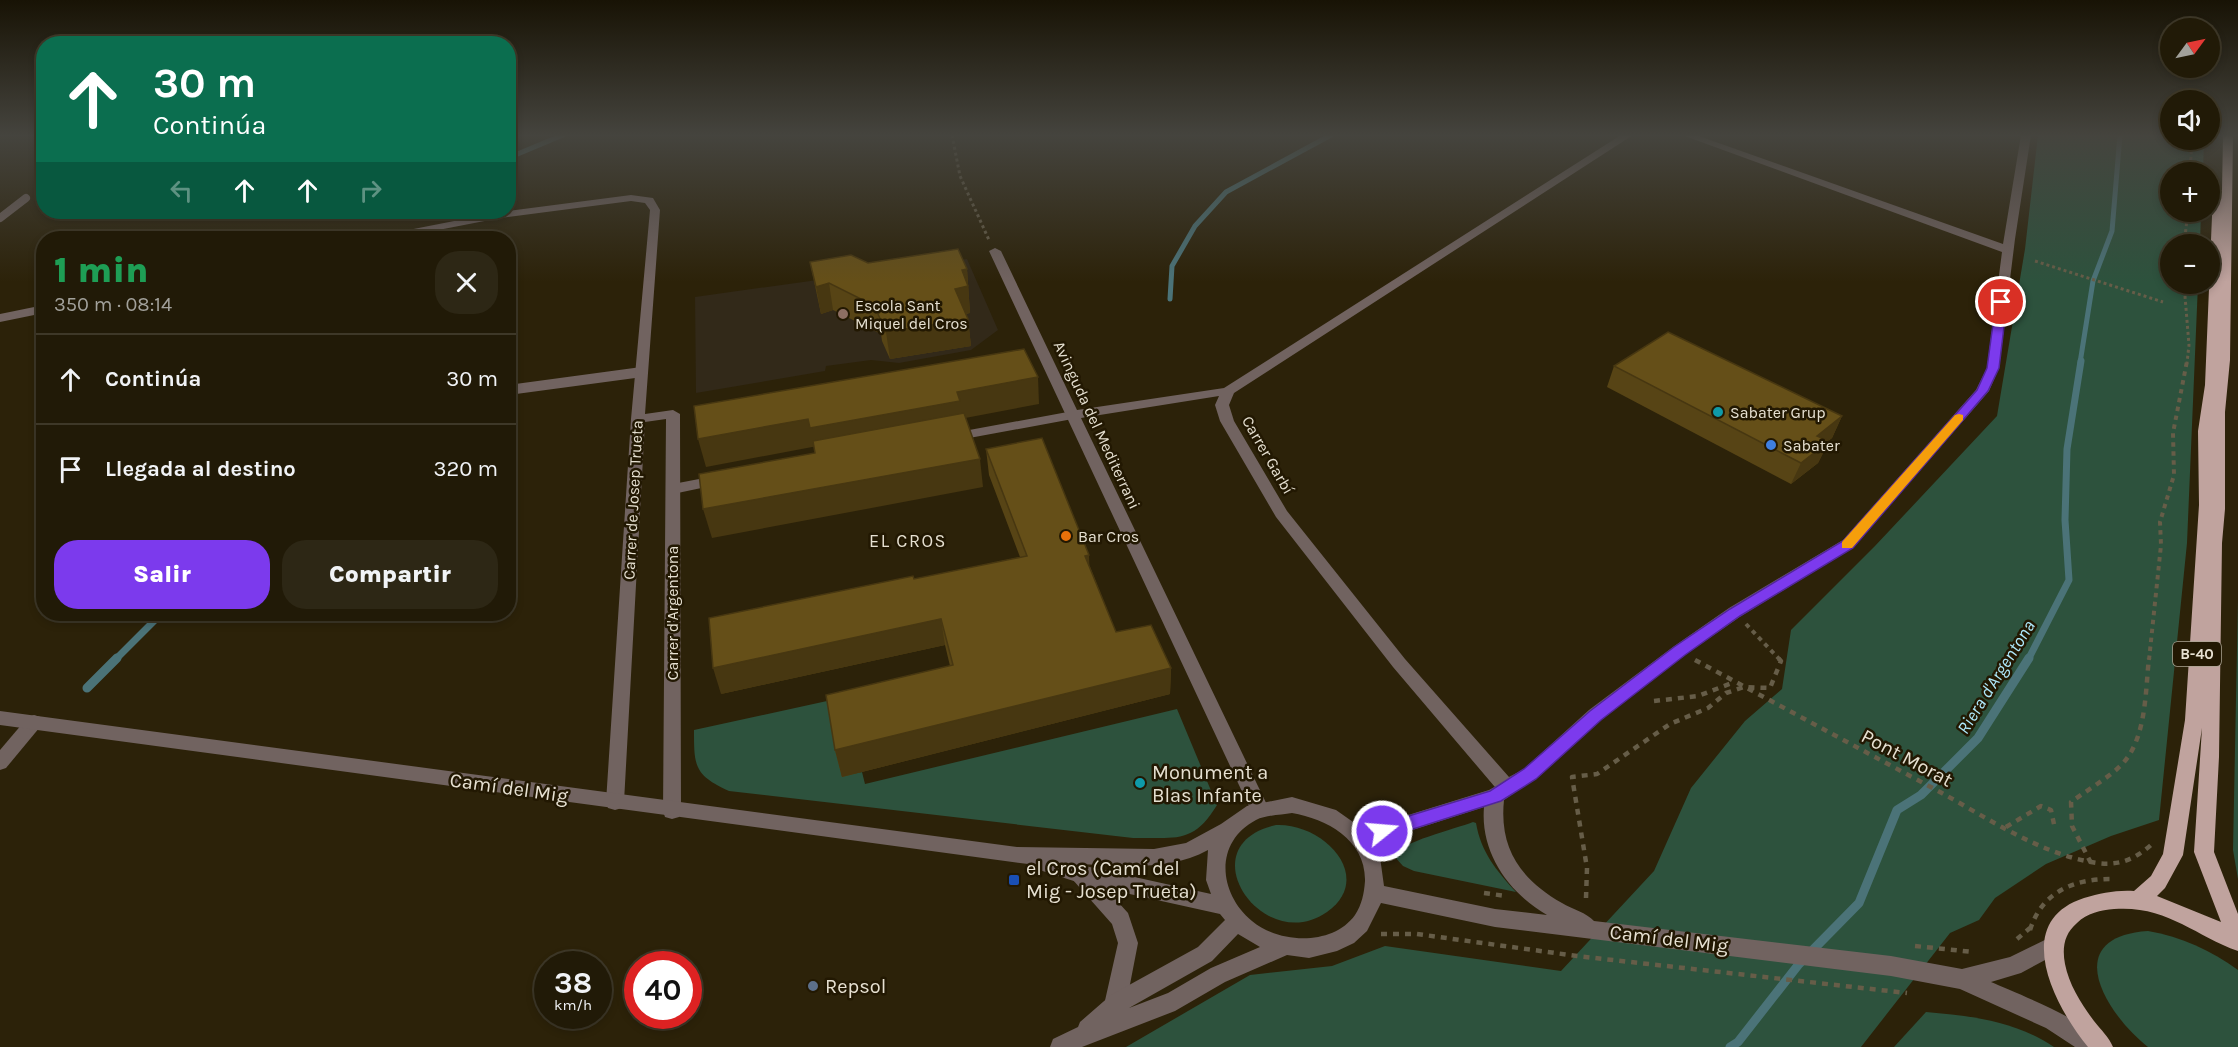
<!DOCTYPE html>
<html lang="es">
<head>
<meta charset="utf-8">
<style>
	body { margin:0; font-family:Karla,sans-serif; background:#2d2715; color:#f1f3f6; height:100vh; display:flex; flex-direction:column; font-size:22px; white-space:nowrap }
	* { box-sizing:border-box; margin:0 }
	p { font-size:20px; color:#a2a19b }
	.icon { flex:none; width:33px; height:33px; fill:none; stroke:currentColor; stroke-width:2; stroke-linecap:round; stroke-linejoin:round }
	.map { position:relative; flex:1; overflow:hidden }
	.side { position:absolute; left:36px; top:231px; width:480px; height:390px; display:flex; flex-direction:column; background:#211a07; border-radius:24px; box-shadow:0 3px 9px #0003,0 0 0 2px #3e3828 }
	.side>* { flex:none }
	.top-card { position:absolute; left:36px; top:36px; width:480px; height:183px; border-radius:24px; box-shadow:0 3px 9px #0003,0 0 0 2px #3e3828; background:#0b6e4f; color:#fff; overflow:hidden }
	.needle { width:39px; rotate:57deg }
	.fabs { position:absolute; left:2160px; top:18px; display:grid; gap:12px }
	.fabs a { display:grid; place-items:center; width:60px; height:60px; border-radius:50%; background:#211a07; box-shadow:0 3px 9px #0003,0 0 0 2px #3e3828; font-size:30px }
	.speed { position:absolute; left:534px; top:951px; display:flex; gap:12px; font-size:30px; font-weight:700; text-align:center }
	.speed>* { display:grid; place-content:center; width:78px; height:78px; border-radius:50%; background:#211a07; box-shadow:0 3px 9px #0003,0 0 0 2px #3e3828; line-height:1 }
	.speed small { font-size:15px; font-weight:400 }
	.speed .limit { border:9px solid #d22; background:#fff; color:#111 }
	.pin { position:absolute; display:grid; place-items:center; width:51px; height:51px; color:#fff; margin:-26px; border:3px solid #fff; border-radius:50%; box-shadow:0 2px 6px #0007 }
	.me { position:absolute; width:66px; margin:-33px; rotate:73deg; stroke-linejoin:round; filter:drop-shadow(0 0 4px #0008) }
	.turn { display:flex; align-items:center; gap:21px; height:126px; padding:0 18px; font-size:27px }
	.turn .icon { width:78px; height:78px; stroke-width:2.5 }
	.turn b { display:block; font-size:42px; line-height:51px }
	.lanes { display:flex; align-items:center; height:57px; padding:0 18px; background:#0003; justify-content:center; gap:30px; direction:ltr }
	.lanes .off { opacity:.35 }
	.round { display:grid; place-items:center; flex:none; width:63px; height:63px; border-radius:24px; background:#2d2715 }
	.summary { display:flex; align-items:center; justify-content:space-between; height:102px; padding:0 18px }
	h1 { font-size:36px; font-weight:800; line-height:45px; color:#1e9e55 }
	.action { display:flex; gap:12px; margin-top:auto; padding:12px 18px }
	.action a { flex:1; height:69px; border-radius:24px; background:#7c3aed; color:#fff; font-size:24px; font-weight:800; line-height:69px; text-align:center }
	.action a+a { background:#2d2715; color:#f1f3f6 }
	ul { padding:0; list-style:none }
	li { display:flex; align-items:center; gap:18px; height:90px; padding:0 18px; border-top:2px solid #3e3828 }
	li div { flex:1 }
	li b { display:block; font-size:22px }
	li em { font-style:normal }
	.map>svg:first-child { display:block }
</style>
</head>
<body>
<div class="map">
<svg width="2238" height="1047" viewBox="0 0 2238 1047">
	<rect width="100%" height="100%" fill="#2c2209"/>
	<polygon fill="#322919" points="967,259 998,330 971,350 899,363 871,360 826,366 825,371 696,393 695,297"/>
	<g fill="#2d523d">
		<polygon points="2038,135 2170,135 2170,140 2204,140 2203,172 2170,172 2170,212 2201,212 2200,244 2170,244 2170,284 2198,284 2187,543 2159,820 2111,836 2046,864 1995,898 1979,920 1950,933 1861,1047 1126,1047 1250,975 1332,966 1385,946 1561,971 1654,871 1691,788 1745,721 1782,689 1791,630 1875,546 1997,416 2025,249"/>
		<polygon points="2238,599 2238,879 2233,850"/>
		<path d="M827,701L842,776L862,772L865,784L1177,709L1217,805C1193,845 1175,837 1133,838L729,791C694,775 694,766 694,730Z"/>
		<path d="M1473,822L1476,823C1481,852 1496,870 1516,892L1414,871L1403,866L1394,856C1400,842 1455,829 1473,822Z"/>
		<path d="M1276,825C1325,823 1375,878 1327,912C1263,957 1186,845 1276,825Z"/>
		<path d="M2148,931C2182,937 2210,950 2238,970V1047H2148C2105,1013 2059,937 2148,931Z"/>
		<path d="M1926,1012C1972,1016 2015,1021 2054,1047H1894Z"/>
	</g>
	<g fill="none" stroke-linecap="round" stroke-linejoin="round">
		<g stroke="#4b7378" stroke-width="5">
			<polyline points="508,158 563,135"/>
			<polyline points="468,238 470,234"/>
			<polyline points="1170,299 1172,266 1195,226 1226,192 1331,135"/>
			<polyline points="2080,363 2093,281 2112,231 2120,135"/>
		</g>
		<g stroke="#4b7378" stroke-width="7">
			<polyline points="115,660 161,614"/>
			<polyline points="2028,660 2069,580 2065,520 2067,449 2081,361"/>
		</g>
		<g stroke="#4b7378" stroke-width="9">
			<polyline points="87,688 117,658"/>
			<polyline points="1730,1047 1738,1042 1799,964 1859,903 1897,810 1921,795 1978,738 2029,658"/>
		</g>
		<g stroke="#665d48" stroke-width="3" stroke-dasharray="3 3" stroke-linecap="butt">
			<polyline points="952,135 960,176 989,240"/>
			<polyline points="2190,172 2192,140"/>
			<polyline points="2184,244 2188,212"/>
			<polyline points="2035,261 2163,302"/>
			<polyline points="2184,284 2189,345 2187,363"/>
		</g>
		<g stroke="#665d48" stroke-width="4" stroke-dasharray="4.5 4.5" stroke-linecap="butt">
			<polyline points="1746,624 1780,660"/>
			<polyline points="2149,660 2161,545 2160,522 2174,475 2173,433 2187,361"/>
		</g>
		<g stroke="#665d48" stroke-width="4.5" stroke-dasharray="6 6" stroke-linecap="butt">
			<path d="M1695,660C1777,704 1858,748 1940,792C1989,819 2042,855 2097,863C2119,866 2135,859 2151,845"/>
			<polyline points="1654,701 1698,696 1732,683"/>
			<polyline points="2006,827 2041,806 2051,810 2055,829"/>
			<path d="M2091,863L2072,826L2071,802C2086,791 2103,781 2117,769C2147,744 2145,693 2149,658"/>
			<polyline points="1484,893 1506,896"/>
			<polyline points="1586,898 1587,868 1572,777 1597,774 1670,724 1708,708 1726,693 1744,687 1770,688 1781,661 1778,658"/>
			<path d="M2030,930C2042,892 2073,879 2111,879"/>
			<polyline points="1381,934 1417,934 1577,956 1907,993"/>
			<polyline points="2017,939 2030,928"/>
			<polyline points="1915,946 1973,952"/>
		</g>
		<polyline stroke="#716360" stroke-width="8" points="0,218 26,198"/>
		<polyline stroke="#716360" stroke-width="10" points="508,390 642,372"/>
		<g fill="#716360" fill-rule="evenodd">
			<polygon points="1073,411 1080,415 1078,418 953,441 946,437 953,433"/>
			<polygon points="720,475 727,480 725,483 673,494 666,489 673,484"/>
		</g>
		<g fill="#716360" fill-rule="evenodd">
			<polygon points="1621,135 1633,135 1234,393 1229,405 1234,421 1287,511 1405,659 1509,777 1524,769 1589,710 1673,647 1729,608 1843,540 1976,390 1987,368 2002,252 1682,135 1696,135 2003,244 2021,135 2031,135 2015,239 1999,368 1989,391 1853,548 1741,616 1685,655 1601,720 1536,779 1507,796 1500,793 1393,667 1276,517 1220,421 1215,405 1219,396 1081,418 1269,809 1267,815 1260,817 1253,815 989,251 995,248 1001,251 1077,410 1224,388"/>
			<polygon points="631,195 653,198 660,210 645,414 673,410 680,414 681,811 679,817 672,819 665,817 663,811 666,419 645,422 624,802 622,808 615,810 608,808 606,802 631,419 650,210 645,203 631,201 500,218 397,238 377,238 383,235 500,212"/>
			<polygon points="44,305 44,313 0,322 0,314"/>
			<polygon points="34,715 40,717 43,722 40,727 6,768 0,770 0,750 28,717"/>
			<polygon points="1080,865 1087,868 1128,913 1138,943 1126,1005 1123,1012 1115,1015 1107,1012 1104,1005 1118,943 1112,924 1073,880 1070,874 1073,868"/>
		</g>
		<path fill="#716360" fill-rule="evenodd" d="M0,711L1017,847L1154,849L1186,843L1221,824L1247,806L1292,797L1336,810L1363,829L1489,790L1507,780L1514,783L1516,788L1514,793L1504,800C1499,848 1520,879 1562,903C1572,909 1587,913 1594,921L1891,956L1962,969L2010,957L2053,936L2060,938L2063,945L2060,952L2021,973L1991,982C2016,993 2096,1024 2106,1047H2075L2046,1028L1960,989L1891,976L1495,927L1381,903L1367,931L1354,943L1337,951L1309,958L1287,955L1225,982L1175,1011L1082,1047H1050L1053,1039L1078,1027L1080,1022L1111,995L1198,947L1225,920L1220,914L1080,883L1030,867L1028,864L0,725ZM1484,807C1480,853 1509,893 1547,915L1495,909L1384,886L1380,857L1372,843ZM1292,813C1327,819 1366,840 1365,881C1364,894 1362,904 1355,915C1333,946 1279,944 1252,921C1218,893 1214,842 1256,820C1266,815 1281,815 1292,813ZM1208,850L1206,880L1211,894L1076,864C1120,865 1168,872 1208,850ZM1238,934L1260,947L1211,968L1168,993L1129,1008L1212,961Z"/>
		<path fill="#c0a39e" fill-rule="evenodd" d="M2223,135H2233L2230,360L2225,412V509L2222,543L2219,757L2214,852L2238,914V951C2194,935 2166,905 2114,909C2101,910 2087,913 2077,923C2064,934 2062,948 2065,964C2069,985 2082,1005 2094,1021C2101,1030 2109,1037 2113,1047H2088C2055,1007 2010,922 2084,898C2101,893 2116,890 2134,891L2151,876L2163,854L2185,720L2199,505L2198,431L2205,385L2213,192L2222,190ZM2202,728L2194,852L2221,922L2157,896L2165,888L2183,855Z"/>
	</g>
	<g fill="#574415">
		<polygon points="810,262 868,263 967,269 970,313 966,314 968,319 971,346 890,359 882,341 881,334 833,310 821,314"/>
		<polygon points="1614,366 1842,416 1832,438 1828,441 1829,441 1818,463 1791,484 1607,387"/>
		<polygon points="986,449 1090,567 1116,632 1171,668 1170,694 842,777 835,750 950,666 945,645 721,694 914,579 1020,557 989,475"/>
	</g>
	<g fill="#473711">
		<polygon points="967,269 970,313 957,315 955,289 962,270"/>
		<polygon points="829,283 833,310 821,314 816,287"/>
		<polygon points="968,319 971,346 890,359 886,332"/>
		<polygon points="1038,377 1039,404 706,467 698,439"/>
		<polygon points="1842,416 1832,438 1807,457 1817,436"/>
		<polygon points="1829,441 1818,463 1791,484 1801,463"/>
		<polygon points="980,459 983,487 712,538 703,509"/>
		<polygon points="1089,555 1090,581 1085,556"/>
		<polygon points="941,619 945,645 721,694 713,668"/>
		<polygon points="1171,668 1170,694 842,777 835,750"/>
	</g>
	<g fill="#654f18" stroke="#473711" stroke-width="1.5">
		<polygon points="958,249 967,269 962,270 968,286 955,289 968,319 886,332 878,314 883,310 829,283 816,287 810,262 851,255 868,263"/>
		<polygon points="1668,332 1842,416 1817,436 1829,441 1801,463 1614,366"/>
		<polygon points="1024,349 1038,377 957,392 960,401 810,428 808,419 698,439 694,406"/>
		<polygon points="964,413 980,459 703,509 699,474 815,453 813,441"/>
		<polygon points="1042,438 1089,555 1085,556 1116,632 1151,625 1171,668 835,750 826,695 953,665 941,619 713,668 709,618 913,576 914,579 1027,556 986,449"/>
	</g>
	<linearGradient id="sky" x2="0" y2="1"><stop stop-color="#181305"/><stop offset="0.48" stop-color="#45443e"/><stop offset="1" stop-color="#45443e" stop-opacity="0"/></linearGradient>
	<rect width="2238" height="282" fill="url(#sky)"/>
	<polygon fill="#7c3aed" stroke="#51269a" stroke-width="1.5" points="2001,298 2007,302 1999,368 1988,391 1853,548 1740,616 1685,655 1601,720 1536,779 1501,801 1382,839 1376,837 1373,831 1376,826 1490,791 1524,769 1590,711 1674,647 1730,609 1843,541 1977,390 1987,368 1996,302"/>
	<polygon fill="#f59e0b" points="1959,414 1963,415 1963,420 1852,548 1842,548 1842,542 1955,415"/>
	<circle fill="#8d6e63" stroke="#221802" stroke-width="2" cx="843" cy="314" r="6"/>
	<g fill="#0f9aa8" stroke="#221802" stroke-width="2">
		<circle cx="1718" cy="412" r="6"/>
		<circle cx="1140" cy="783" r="6"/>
	</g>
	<circle fill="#3f7fe0" stroke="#221802" stroke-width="2" cx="1771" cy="445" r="6"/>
	<circle fill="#e8710a" stroke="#221802" stroke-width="2" cx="1066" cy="536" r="6"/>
	<rect fill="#1a4fb4" stroke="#221802" stroke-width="2" x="1008" y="874" width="12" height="12" rx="3"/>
	<circle fill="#5c6f8a" stroke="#221802" stroke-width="2" cx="813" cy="986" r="6"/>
	<g text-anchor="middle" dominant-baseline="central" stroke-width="5" stroke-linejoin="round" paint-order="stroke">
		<rect fill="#221802" stroke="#aba493" stroke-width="1.5" x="2173" y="642" width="48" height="24" rx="4.5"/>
		<g font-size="15" font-weight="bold" fill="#e6e0d1">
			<text x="2197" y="654">B-40</text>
		</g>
		<g font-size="16" fill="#e6e0d1" stroke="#221802" text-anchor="start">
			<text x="855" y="305">Escola Sant<tspan x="855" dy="18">Miquel del Cros</tspan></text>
			<text x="1730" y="412">Sabater Grup</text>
			<text x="1783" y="445">Sabater</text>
			<text x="1078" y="536">Bar Cros</text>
		</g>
		<g font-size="16" fill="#e6e0d1" stroke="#221802">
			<text transform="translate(1097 425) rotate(65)">Avinguda del Mediterrani</text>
			<text transform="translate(1268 455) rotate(60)">Carrer Garbí</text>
			<text transform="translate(633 500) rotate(-87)">Carrer de Josep Trueta</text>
			<text transform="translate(672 613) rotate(-90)">Carrer d'Argentona</text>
		</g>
		<g font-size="18" letter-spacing="1.5" fill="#e6e0d1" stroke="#221802">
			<text x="908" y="541">EL CROS</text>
		</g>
		<g font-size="18" font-style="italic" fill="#aee8fb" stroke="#221802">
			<text transform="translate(1996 677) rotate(-58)">Riera d'Argentona</text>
		</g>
		<g font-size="20" fill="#e6e0d1" stroke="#221802">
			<text transform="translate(1907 758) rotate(28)">Pont Morat</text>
			<text transform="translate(509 788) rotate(8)">Camí del Mig</text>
			<text transform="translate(1669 939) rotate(7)">Camí del Mig</text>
		</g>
		<g font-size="20" fill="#e6e0d1" stroke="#221802" text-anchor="start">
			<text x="1152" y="772">Monument a<tspan x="1152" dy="23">Blas Infante</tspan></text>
			<text x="1026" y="868">el Cros (Camí del<tspan x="1026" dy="23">Mig - Josep Trueta)</tspan></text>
			<text x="825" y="986">Repsol</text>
		</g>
	</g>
</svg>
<div class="fabs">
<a><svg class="needle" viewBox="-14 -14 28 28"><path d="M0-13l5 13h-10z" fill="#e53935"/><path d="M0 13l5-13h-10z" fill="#a2a19b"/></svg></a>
<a><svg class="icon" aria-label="sound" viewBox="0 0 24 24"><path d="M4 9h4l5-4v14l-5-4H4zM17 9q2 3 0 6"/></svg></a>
<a>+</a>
<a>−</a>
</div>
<div class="speed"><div>38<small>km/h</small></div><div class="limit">40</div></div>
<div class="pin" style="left:2001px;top:302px;background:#d93025"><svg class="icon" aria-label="arrive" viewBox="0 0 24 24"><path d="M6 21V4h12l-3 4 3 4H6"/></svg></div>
<svg class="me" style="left:1382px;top:831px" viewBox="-20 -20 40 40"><circle r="17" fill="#7c3aed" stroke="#fff" stroke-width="3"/><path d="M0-11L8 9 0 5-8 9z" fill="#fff"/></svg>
<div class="top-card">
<div class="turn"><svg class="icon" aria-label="ahead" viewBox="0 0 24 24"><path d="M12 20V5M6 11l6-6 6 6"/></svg><div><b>30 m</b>Continúa</div></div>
<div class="lanes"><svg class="icon off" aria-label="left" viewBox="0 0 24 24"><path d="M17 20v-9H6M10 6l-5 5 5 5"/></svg><svg class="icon" aria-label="ahead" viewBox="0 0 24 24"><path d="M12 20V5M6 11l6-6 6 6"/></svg><svg class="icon" aria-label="ahead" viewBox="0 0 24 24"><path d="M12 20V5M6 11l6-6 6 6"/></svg><svg class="icon off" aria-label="right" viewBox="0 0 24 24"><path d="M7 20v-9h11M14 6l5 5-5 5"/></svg></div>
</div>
<section class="side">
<div class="summary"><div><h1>1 min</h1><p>350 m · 08:14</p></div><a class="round"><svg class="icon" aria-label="close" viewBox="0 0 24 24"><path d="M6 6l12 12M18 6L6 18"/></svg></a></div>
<ul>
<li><svg class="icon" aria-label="ahead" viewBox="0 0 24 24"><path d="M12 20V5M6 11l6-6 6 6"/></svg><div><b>Continúa</b></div><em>30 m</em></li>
<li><svg class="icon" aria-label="arrive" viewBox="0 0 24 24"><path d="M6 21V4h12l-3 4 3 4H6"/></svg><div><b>Llegada al destino</b></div><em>320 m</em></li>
</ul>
<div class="action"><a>Salir</a><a>Compartir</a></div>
</section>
</div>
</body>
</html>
